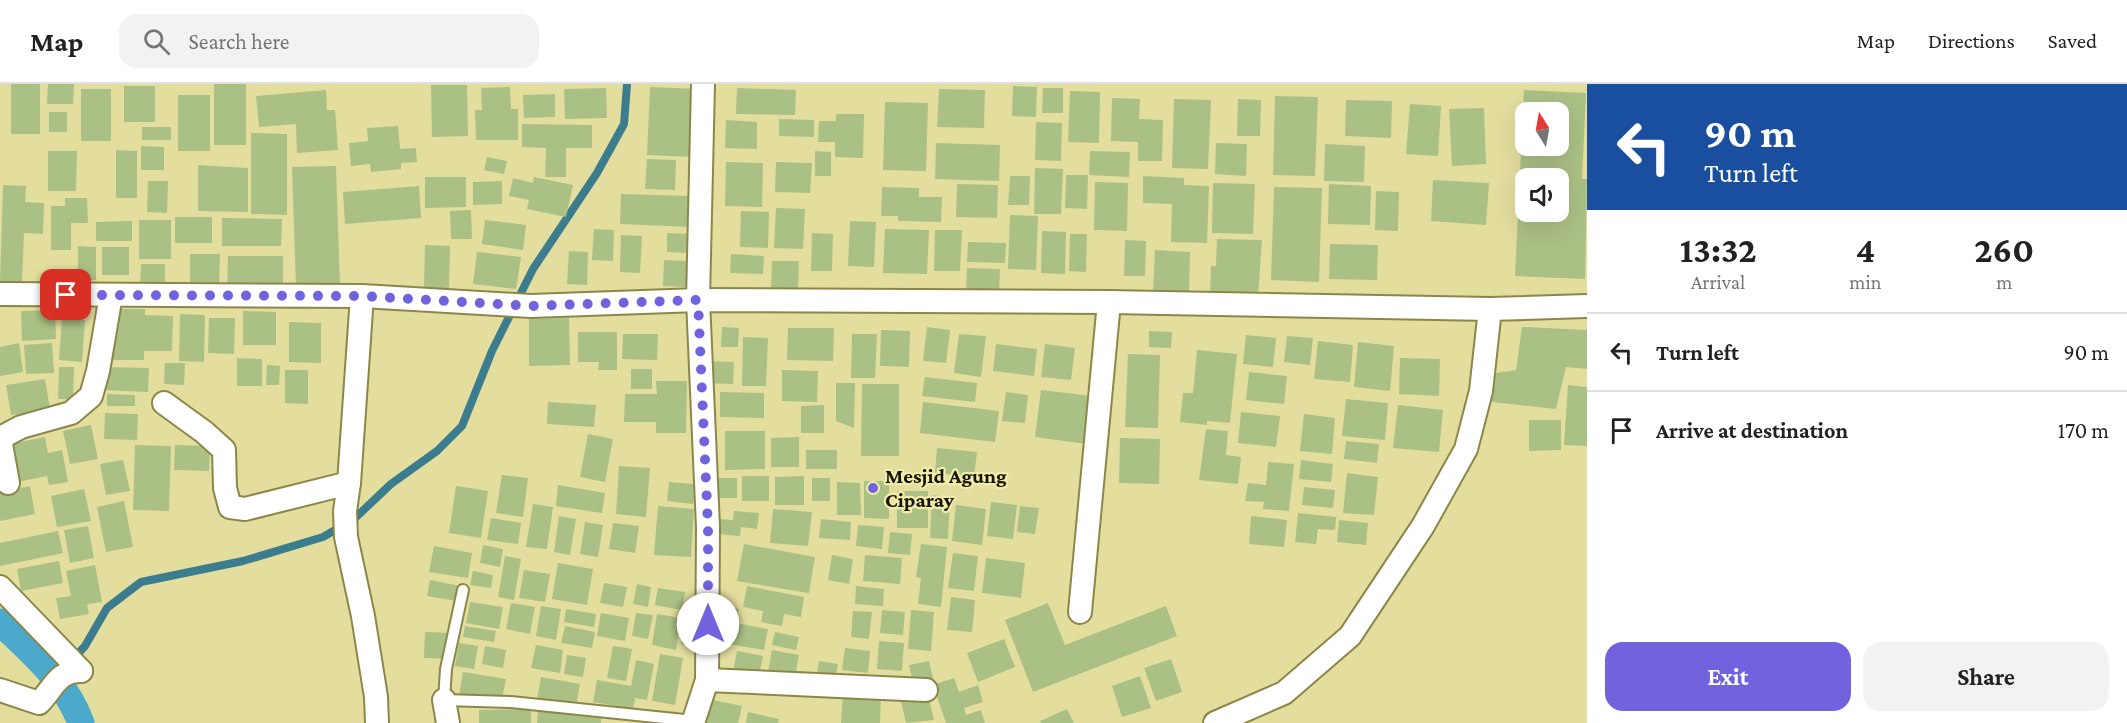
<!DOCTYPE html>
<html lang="en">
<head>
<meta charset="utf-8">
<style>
	body { margin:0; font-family:"Crimson Pro",serif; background:#f2f2f2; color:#222; height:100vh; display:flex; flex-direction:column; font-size:22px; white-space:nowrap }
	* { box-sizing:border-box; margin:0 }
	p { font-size:20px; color:#767676 }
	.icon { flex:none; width:33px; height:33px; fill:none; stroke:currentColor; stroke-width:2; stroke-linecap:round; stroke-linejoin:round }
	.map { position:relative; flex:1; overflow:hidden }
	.panel { display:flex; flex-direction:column; background:#fff; width:540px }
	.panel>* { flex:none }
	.top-card { background:#1a4fa0; color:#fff; overflow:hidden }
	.needle { width:39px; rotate:349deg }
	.fabs { position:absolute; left:1515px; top:18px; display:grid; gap:12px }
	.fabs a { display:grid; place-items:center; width:54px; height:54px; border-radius:12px; background:#fff; box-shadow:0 6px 24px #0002; font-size:30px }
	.pin { position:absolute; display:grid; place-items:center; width:51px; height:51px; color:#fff; margin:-26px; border-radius:12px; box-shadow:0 3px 9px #0006 }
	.me { position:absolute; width:66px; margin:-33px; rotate:0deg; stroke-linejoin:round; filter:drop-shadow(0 0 4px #0008) }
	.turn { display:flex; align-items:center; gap:21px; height:126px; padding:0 18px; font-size:27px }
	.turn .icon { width:78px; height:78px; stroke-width:2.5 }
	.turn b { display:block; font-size:42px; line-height:51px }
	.eta { display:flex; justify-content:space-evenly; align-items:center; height:102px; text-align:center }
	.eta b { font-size:36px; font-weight:700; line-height:42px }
	.primary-button { display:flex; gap:12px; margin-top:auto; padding:12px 18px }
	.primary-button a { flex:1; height:69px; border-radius:18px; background:#7162dd; color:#fff; font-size:24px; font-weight:700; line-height:69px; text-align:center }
	.primary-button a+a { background:#f2f2f2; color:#222 }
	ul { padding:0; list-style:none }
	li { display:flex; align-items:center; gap:18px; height:78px; padding:0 18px; border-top:2px solid #e0e0e0 }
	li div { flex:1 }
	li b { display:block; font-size:22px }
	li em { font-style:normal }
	header { display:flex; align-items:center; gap:36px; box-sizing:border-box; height:84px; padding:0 30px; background:#fff; border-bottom:2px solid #e0e0e0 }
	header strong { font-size:28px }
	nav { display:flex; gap:33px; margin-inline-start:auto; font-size:21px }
	.search { width:420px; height:54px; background:#f2f2f2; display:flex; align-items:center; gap:15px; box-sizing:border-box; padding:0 21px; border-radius:18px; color:#767676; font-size:22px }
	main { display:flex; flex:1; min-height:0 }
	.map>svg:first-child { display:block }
</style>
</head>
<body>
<header>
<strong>Map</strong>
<div class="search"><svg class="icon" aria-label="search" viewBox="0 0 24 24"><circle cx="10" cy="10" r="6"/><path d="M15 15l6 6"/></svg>Search here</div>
<nav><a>Map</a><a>Directions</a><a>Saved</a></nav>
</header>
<main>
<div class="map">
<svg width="1587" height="639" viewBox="0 0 1587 639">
	<rect width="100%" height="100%" fill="#e3de9e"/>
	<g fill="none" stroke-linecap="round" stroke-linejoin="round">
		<polyline stroke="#3b7d8f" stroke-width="8" points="74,574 85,562 107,524 141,498 243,477 323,453 354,435 391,400 437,367 462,342 492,267 533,185 597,89 624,40 627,0"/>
		<path stroke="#4baacc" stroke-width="27" d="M0,538C32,569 65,596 81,639"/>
	</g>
	<g fill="#abc085" fill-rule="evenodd">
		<rect x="11" y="0" width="29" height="50"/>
		<polygon points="48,0 74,0 73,20 47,20"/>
		<rect x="214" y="0" width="32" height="61"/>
		<polygon points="431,1 467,1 468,52 432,53"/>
		<rect x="124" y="2" width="31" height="36"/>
		<polygon points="1013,2 1037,3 1036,33 1012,32"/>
		<polygon points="510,3 511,25 518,25 518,56 476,56 475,26 482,26 481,4"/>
		<polygon points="650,3 698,5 695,73 647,71"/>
		<polygon points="606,4 607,34 565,35 564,5"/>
		<polygon points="737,4 796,6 795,31 736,30"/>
		<polygon points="1043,4 1063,4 1063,29 1042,29"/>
		<rect x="81" y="5" width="30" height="52"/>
		<polygon points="939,5 985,6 984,44 937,43"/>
		<polygon points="326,6 327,26 335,26 338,66 297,69 296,40 259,43 256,12"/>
		<path d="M1524,6L1586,9L1582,95H1587L1585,195L1515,192ZM1526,28H1558V62H1526ZM1526,94H1558V128H1526Z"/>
		<polygon points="1070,7 1100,8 1099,59 1068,58"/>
		<polygon points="555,10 555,33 524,34 523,11"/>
		<rect x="178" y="11" width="32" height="56"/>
		<polygon points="1275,12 1318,13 1315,92 1273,91"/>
		<polygon points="1112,14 1140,15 1139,35 1163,36 1162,77 1138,77 1138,58 1111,57"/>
		<polygon points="1174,15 1211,16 1208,85 1172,84"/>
		<polygon points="1238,15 1261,16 1260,52 1237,52"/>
		<polygon points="1346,16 1392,17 1391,54 1345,52"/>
		<polygon points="885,18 928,19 926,87 883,86"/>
		<polygon points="1410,20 1441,22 1438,72 1406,70"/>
		<polygon points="1484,24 1486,80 1452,82 1449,25"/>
		<rect x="49" y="28" width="18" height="20"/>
		<polygon points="836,30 864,30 863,74 835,73 835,58 818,58 819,37 836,37"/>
		<polygon points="779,35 814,36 814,53 779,52"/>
		<polygon points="726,36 757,38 757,65 725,64"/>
		<polygon points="1036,38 1062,39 1061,77 1035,76"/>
		<polygon points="522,40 592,41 592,64 566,64 566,93 545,93 546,64 522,63"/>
		<polygon points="398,42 400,65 416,64 417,78 401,79 401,85 371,88 370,80 351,82 349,59 368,57 367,44"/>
		<rect x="142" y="43" width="29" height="13"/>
		<polygon points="251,49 287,50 287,131 251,130"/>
		<polygon points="936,59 1000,61 999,97 935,95"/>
		<polygon points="1216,59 1247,60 1246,92 1215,90"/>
		<polygon points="1325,60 1365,62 1364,98 1324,97"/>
		<polygon points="141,62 164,63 164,86 141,86"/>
		<polygon points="116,66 137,67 137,114 116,114"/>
		<polygon points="48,67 77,67 76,107 48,107"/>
		<polygon points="815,67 831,68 831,92 815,92"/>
		<polygon points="1090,67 1130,68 1129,93 1089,91"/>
		<polygon points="487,73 507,77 504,90 484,86"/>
		<polygon points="647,75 676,76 675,106 645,105"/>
		<polygon points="726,78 763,79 762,123 725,122"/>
		<polygon points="776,78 812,79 810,109 775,108"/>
		<polygon points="198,81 248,84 248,128 198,127"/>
		<polygon points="336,82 340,202 296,203 292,83"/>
		<polygon points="1035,84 1063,85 1061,130 1034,130"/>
		<polygon points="1066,91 1088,91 1087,125 1065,124"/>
		<polygon points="1010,92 1030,92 1029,121 1008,121"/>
		<polygon points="1143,92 1184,94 1184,101 1209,102 1207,159 1171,158 1172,120 1143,119"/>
		<polygon points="425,93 466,93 466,123 425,124"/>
		<polygon points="534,93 573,101 566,133 527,125 529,116 509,112 513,94 533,99"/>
		<polygon points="1433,96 1489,99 1486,141 1431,137"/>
		<polygon points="148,97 168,97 167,129 147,128"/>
		<polygon points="502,97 502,120 473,121 473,98"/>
		<polygon points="1095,98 1128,99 1127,147 1094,146"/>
		<polygon points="1213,99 1255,100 1253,150 1212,149"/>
		<polygon points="957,100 998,101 997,134 956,133"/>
		<polygon points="1329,100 1371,102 1370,141 1328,140"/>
		<polygon points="3,101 26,102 25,118 44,119 43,150 24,149 22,199 0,198"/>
		<polygon points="419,102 421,134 345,140 343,108"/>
		<polygon points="882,103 919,104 919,113 942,113 941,138 898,137 898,132 881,132"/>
		<polygon points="1274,103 1322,104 1319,198 1271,196"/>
		<polygon points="1376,107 1399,108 1398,147 1375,146"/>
		<polygon points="621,110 690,112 689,143 620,140"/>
		<polygon points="65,114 87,114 88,139 71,139 71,166 51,166 51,122 65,122"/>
		<polygon points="776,124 805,125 803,165 774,164"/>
		<polygon points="471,126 472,155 451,155 450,127"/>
		<polygon points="741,127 769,128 768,164 740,163"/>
		<polygon points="1010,131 1038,132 1036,186 1008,185"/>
		<rect x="175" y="133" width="37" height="26"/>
		<polygon points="222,134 282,135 281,162 222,162"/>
		<rect x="139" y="136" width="32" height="39"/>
		<polygon points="485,136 526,141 523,166 482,160"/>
		<polygon points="132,137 132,157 96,157 96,138"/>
		<polygon points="850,137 876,138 874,183 848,182"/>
		<polygon points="594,145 614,146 613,177 592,176"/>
		<polygon points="885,145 929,146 927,190 883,189"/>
		<polygon points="935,146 962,146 960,187 934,187"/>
		<polygon points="1042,147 1066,148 1065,190 1041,189"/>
		<polygon points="667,149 691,150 690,169 667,168"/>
		<polygon points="812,149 833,150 832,187 811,187"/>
		<polygon points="1070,150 1087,150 1086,188 1069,187"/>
		<polygon points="621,151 642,152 640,189 620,188"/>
		<polygon points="1217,155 1262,156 1258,212 1210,210 1211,182 1216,182"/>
		<polygon points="1125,156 1146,157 1145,192 1124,192"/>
		<polygon points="968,158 1006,159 1005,179 967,178"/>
		<polygon points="1330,160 1378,161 1377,196 1329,195"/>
		<polygon points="425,161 450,162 449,204 424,204"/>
		<polygon points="78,162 96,163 96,196 78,196"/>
		<rect x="102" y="163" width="27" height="28"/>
		<polygon points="1155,166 1190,168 1189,209 1153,208"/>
		<polygon points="569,167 588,168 587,201 567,200"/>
		<polygon points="477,168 521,173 516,205 473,200"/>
		<polygon points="190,170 220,170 219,202 190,202"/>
		<polygon points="731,170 764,172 763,190 730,189"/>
		<polygon points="228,172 283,172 283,206 227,207"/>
		<polygon points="664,176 687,177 686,203 663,202"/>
		<polygon points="772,177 799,177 798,206 771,205"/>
		<polygon points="141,180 165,180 165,202 140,202"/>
		<polygon points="967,184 1000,185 999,209 966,209"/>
		<polygon points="111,225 145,225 145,231 173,232 172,267 144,267 144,276 110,276"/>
		<polygon points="55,226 56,255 22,257 21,227"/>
		<polygon points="243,227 276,228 276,261 243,261"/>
		<polygon points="180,230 205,231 204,278 179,277"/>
		<polygon points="62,234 85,236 82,278 59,276"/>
		<polygon points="209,234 235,234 234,270 208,269"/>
		<polygon points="569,234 570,281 529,282 529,235"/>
		<polygon points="289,238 321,239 321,279 289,278"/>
		<polygon points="722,243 739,244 738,263 721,263"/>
		<polygon points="927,243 950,246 946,279 923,277"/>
		<polygon points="1522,243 1587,246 1587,285 1566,283 1556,325 1483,317 1489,290 1516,286"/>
		<polygon points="788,244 834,244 833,277 787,276"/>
		<polygon points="881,246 910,247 909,283 880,282"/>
		<polygon points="1149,247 1172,248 1171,264 1149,263"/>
		<polygon points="578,248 617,248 617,286 598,286 599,278 578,278"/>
		<polygon points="623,250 658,250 657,276 622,275"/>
		<polygon points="852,250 877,250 875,294 851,294"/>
		<polygon points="959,250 986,252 981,293 954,289"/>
		<polygon points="1246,251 1276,254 1273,283 1243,280"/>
		<polygon points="1287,252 1313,254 1310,281 1284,278"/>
		<polygon points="743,253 768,254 766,302 742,302"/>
		<polygon points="1318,257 1353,261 1350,298 1314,295"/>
		<polygon points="1358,258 1394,262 1390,307 1354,303"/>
		<polygon points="19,259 23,288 0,292 0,263"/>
		<polygon points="52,259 54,289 26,290 24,261"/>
		<polygon points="996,260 1037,265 1034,292 993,287"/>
		<polygon points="1045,260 1075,264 1071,296 1041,293"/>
		<polygon points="1197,266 1237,270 1230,339 1207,337 1207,341 1180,338 1183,309 1193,309"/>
		<polygon points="1128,270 1160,271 1158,344 1125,343"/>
		<polygon points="237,274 262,275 262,302 237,302"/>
		<polygon points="1400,274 1440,275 1439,312 1399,310"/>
		<polygon points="707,277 734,278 733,300 707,299"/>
		<polygon points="165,279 185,279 184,301 164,300"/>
		<polygon points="267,281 280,282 279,301 266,301"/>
		<polygon points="59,283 74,283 73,315 58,315"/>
		<polygon points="104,283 149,284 148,308 103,306"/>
		<rect x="631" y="285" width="21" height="20"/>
		<polygon points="285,286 308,286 308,320 285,319"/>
		<polygon points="782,286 818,287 817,318 782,317"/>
		<polygon points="1249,288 1287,292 1284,320 1246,316"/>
		<polygon points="925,293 977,299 975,318 922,312"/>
		<polygon points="45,295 50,325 11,331 6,301"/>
		<polygon points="656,297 687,297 686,349 656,349 656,338 624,338 625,310 657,310"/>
		<polygon points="836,299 855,299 854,344 836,337"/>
		<polygon points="862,300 899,300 899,372 861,372"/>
		<polygon points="1568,301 1587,303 1587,362 1564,361"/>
		<polygon points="1041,306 1092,312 1086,360 1035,353"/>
		<polygon points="720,308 764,309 764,334 720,333"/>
		<polygon points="1006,308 1028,311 1025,339 1002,337"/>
		<polygon points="107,310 135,311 135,322 107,322"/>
		<polygon points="1346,315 1388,319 1385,356 1342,352"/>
		<polygon points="548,318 596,321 594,343 547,340"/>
		<polygon points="923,318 999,327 995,358 920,349"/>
		<polygon points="824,321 824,349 801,349 801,322"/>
		<polygon points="1398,321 1443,326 1439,368 1393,364"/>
		<polygon points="1241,328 1280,332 1276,363 1238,359"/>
		<polygon points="105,329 138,330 137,356 104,355"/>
		<polygon points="1304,330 1335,334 1332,370 1300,367"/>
		<polygon points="1529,336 1561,336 1561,366 1529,367"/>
		<polygon points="91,341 98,375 70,380 63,347"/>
		<polygon points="1206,345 1228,347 1226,371 1241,373 1238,400 1199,396"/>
		<polygon points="725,347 765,347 765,385 725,386"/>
		<polygon points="588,350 613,355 605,398 580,393"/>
		<polygon points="45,353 48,369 62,366 68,398 49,401 47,392 18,398 10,360"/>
		<polygon points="799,353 799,383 771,383 771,354"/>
		<polygon points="1120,354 1160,355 1159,400 1119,399"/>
		<polygon points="1346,357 1379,360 1377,379 1344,375"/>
		<polygon points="135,361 171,362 169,427 133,426"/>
		<polygon points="175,361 210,362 209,387 174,386"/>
		<polygon points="937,364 977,368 974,393 935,389"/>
		<rect x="806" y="366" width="31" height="19"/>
		<polygon points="123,376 130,407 106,411 100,380"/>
		<polygon points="1301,376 1333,380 1331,398 1299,395"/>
		<polygon points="1268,378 1294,380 1289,427 1263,425 1264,418 1245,417 1248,399 1266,401"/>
		<polygon points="619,382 650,384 646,433 616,430"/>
		<polygon points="1347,389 1378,393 1374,431 1343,429"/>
		<polygon points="502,391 528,394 523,433 496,429"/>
		<rect x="742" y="392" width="27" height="25"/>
		<polygon points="804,392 804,421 775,421 775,393"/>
		<rect x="719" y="394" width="18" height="20"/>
		<rect x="812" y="394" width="18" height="23"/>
		<polygon points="864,397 889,397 889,435 864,434"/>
		<polygon points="669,398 695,400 693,420 667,417"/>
		<polygon points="837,398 860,399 861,431 837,431"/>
		<polygon points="558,401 605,409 602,429 556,422"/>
		<polygon points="30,402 35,430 0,437 0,408"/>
		<polygon points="456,402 488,407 481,454 449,449"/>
		<polygon points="1304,403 1335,406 1333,424 1302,421"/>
		<polygon points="84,405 91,437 57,443 51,412"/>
		<rect x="897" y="407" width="31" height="37"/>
		<polygon points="932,411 950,413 948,455 930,454"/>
		<polygon points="124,417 133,463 106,468 97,423"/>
		<polygon points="991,418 1017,421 1013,455 987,452"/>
		<polygon points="533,420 553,423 547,465 526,463"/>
		<polygon points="956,421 986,425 982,461 952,457"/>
		<polygon points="658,422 694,425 691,473 654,471"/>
		<polygon points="1020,422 1039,424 1035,450 1017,448"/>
		<polygon points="773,425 812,428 808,462 770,459"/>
		<polygon points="734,427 759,429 757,445 741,443 740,452 717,450 718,435 733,436"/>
		<polygon points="1298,429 1336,433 1335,446 1318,445 1316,460 1295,458"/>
		<polygon points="559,432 576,435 570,471 554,468"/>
		<polygon points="1251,432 1287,436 1284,463 1249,460"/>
		<polygon points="491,434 521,439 518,460 487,456"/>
		<polygon points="821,435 851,438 850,456 819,454"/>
		<polygon points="1339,436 1368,439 1366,461 1337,458"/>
		<polygon points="585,438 603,441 598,473 580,470"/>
		<polygon points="613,439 639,442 635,469 609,465"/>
		<polygon points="858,441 884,443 882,465 856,462"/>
		<polygon points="88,442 94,474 70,479 64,446"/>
		<polygon points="58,447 63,469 0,482 0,459"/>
		<polygon points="890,448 912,450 910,471 888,469"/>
		<polygon points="744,460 815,473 809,509 737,497"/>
		<polygon points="921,460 947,463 941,523 918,520 921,494 916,493"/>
		<polygon points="483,461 503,465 500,483 480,479"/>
		<polygon points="434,462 472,469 468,494 429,488"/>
		<polygon points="953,469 978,472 974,507 948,504"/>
		<polygon points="832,471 853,475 849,500 828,496"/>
		<polygon points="865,471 902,474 900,500 863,497"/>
		<polygon points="505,472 521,475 514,516 498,513"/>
		<polygon points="986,474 1025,479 1021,514 982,509"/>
		<polygon points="59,477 63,499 21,507 17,485"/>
		<polygon points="558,479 593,485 587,521 552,515"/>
		<polygon points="95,481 102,518 87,520 89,530 60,535 56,514 71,512 66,487"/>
		<polygon points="524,486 550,490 545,518 519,514"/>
		<polygon points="473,487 493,491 491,504 470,501"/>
		<polygon points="430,496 460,502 457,517 427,512"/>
		<polygon points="604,499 627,503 623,523 600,519"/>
		<polygon points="637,500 651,503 648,523 633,520"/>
		<polygon points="747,502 804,513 801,533 784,530 782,542 761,538 763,527 743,523"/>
		<polygon points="856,502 884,505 883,522 855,520"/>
		<polygon points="658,504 685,508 682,526 655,521"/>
		<polygon points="951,513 975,516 972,548 947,546"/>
		<polygon points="470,518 503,523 499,545 466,539"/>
		<polygon points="511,519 535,523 530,550 506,545"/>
		<polygon points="1048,519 1065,561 1166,522 1177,552 1033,608 1005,536"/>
		<polygon points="714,521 739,525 736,539 768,545 764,566 722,559 725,544 710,541"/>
		<polygon points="541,522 561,525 556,556 536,552"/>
		<polygon points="566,525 596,530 594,543 564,538"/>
		<polygon points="882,526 905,528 903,551 880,549"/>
		<polygon points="911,526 934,528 931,567 908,565"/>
		<polygon points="853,527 872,528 869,555 851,553"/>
		<polygon points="601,529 629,534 625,557 597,552"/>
		<polygon points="636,529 653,531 648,555 632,552"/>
		<polygon points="657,530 681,534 676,566 652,561"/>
		<polygon points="686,532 698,534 693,562 681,560"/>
		<polygon points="465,542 496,547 494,558 463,553"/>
		<polygon points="565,542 595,548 592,564 561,559"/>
		<polygon points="425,548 454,549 454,575 424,574"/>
		<polygon points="775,548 799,553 796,566 772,561"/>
		<polygon points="1004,555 1015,583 978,598 967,569"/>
		<polygon points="879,557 904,559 902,587 877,585"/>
		<polygon points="459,559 478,562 474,585 455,582"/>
		<polygon points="536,561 563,566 560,589 531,584"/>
		<polygon points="485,562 506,566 503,584 482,580"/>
		<polygon points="613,562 632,565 626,597 607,594"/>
		<polygon points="845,564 870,567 868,589 842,586"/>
		<polygon points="772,566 799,571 794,598 767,593"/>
		<polygon points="737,567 763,572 758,598 732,593"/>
		<polygon points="660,570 683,574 675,621 652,617"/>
		<polygon points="567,571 586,574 583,593 564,590"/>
		<polygon points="1171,575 1182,608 1156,617 1144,584"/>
		<polygon points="636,576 654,580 647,616 635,614 633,625 593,618 597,596 631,602"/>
		<polygon points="819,577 838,580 834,602 815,599"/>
		<polygon points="929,577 934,598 914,602 909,581"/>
		<polygon points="463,588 506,595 501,619 459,612"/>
		<polygon points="1140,592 1151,624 1122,633 1112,602"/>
		<polygon points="541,593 580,600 576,623 537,616"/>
		<polygon points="954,594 959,608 978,601 983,618 964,624 966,631 981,626 985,639 946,639 933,601"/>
		<polygon points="927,607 934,636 906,639 900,613"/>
		<polygon points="843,609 881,611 880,639 841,639"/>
		<polygon points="708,615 742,622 738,639 703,639"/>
		<polygon points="531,625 531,639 479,639 479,626"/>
		<polygon points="1067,625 1074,639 1041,639 1040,637"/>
		<polygon points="538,626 601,631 601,639 537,639"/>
		<polygon points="748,628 779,635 778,639 746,639"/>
	</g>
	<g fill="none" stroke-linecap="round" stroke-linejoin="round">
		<defs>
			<polyline id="lane" points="463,506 446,585 444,616 511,618 694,637"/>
			<g id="street">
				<polyline points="0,210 362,212 531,222 698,216 1109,218 1490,225 1587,222"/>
				<polyline points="164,319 204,348 224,366 225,404 230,423 245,425 349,399 362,212"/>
				<polyline points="8,399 1,360 4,352 21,343 71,329 91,312 98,287 111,211"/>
				<polyline points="349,399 345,427 346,453 363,532 376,613 377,639"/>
				<polyline points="0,503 81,587"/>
				<polyline points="1080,528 1109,218"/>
				<polyline points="707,596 926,606"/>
				<path d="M0,606L39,619C54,604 57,587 81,587"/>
				<polyline points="444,616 448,639"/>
				<polyline points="693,639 707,596 708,443 698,216 703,0"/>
				<polyline points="1215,639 1284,609 1350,552 1423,442 1466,365 1481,307 1490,225"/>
			</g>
		</defs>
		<use href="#lane" stroke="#8c8749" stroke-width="14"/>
		<use href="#street" stroke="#8c8749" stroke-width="26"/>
		<use href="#lane" stroke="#fff" stroke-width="10"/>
		<use href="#street" stroke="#fff" stroke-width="22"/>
	</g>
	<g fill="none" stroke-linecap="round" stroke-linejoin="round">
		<polyline stroke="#7162dd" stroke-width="10" stroke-dasharray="0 18" points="66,211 362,212 531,222 698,216 708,443 708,540"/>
	</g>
	<circle fill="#7162dd" stroke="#f0ecab" stroke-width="2" cx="873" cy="404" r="6"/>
	<g text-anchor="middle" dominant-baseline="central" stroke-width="4.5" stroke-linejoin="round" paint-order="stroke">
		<g font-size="21" font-weight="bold" fill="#161300" stroke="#f0ecab" text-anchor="start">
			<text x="885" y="392">Mesjid Agung<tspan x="885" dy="24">Ciparay</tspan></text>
		</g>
	</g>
</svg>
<div class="fabs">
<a><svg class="needle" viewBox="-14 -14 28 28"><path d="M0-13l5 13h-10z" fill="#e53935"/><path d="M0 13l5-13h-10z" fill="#767676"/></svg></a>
<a><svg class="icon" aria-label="sound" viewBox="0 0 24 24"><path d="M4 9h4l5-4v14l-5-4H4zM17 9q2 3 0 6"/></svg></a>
</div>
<div class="pin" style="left:66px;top:211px;background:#d93025"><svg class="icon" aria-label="arrive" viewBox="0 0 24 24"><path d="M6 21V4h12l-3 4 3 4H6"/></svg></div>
<svg class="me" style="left:708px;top:540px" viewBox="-20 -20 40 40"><circle r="19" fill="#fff"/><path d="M0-13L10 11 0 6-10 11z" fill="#7162dd"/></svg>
</div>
<section class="panel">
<div class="top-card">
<div class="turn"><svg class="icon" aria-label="left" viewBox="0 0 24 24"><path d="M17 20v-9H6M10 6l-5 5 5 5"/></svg><div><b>90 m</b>Turn left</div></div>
</div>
<div class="eta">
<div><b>13:32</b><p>Arrival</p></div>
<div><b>4</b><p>min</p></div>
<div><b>260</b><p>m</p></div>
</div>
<ul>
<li><svg class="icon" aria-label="left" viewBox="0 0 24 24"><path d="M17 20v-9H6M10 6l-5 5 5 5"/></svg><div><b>Turn left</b></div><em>90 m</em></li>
<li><svg class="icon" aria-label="arrive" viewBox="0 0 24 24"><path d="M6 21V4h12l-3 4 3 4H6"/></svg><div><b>Arrive at destination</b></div><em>170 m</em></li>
</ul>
<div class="primary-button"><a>Exit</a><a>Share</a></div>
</section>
</main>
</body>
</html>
